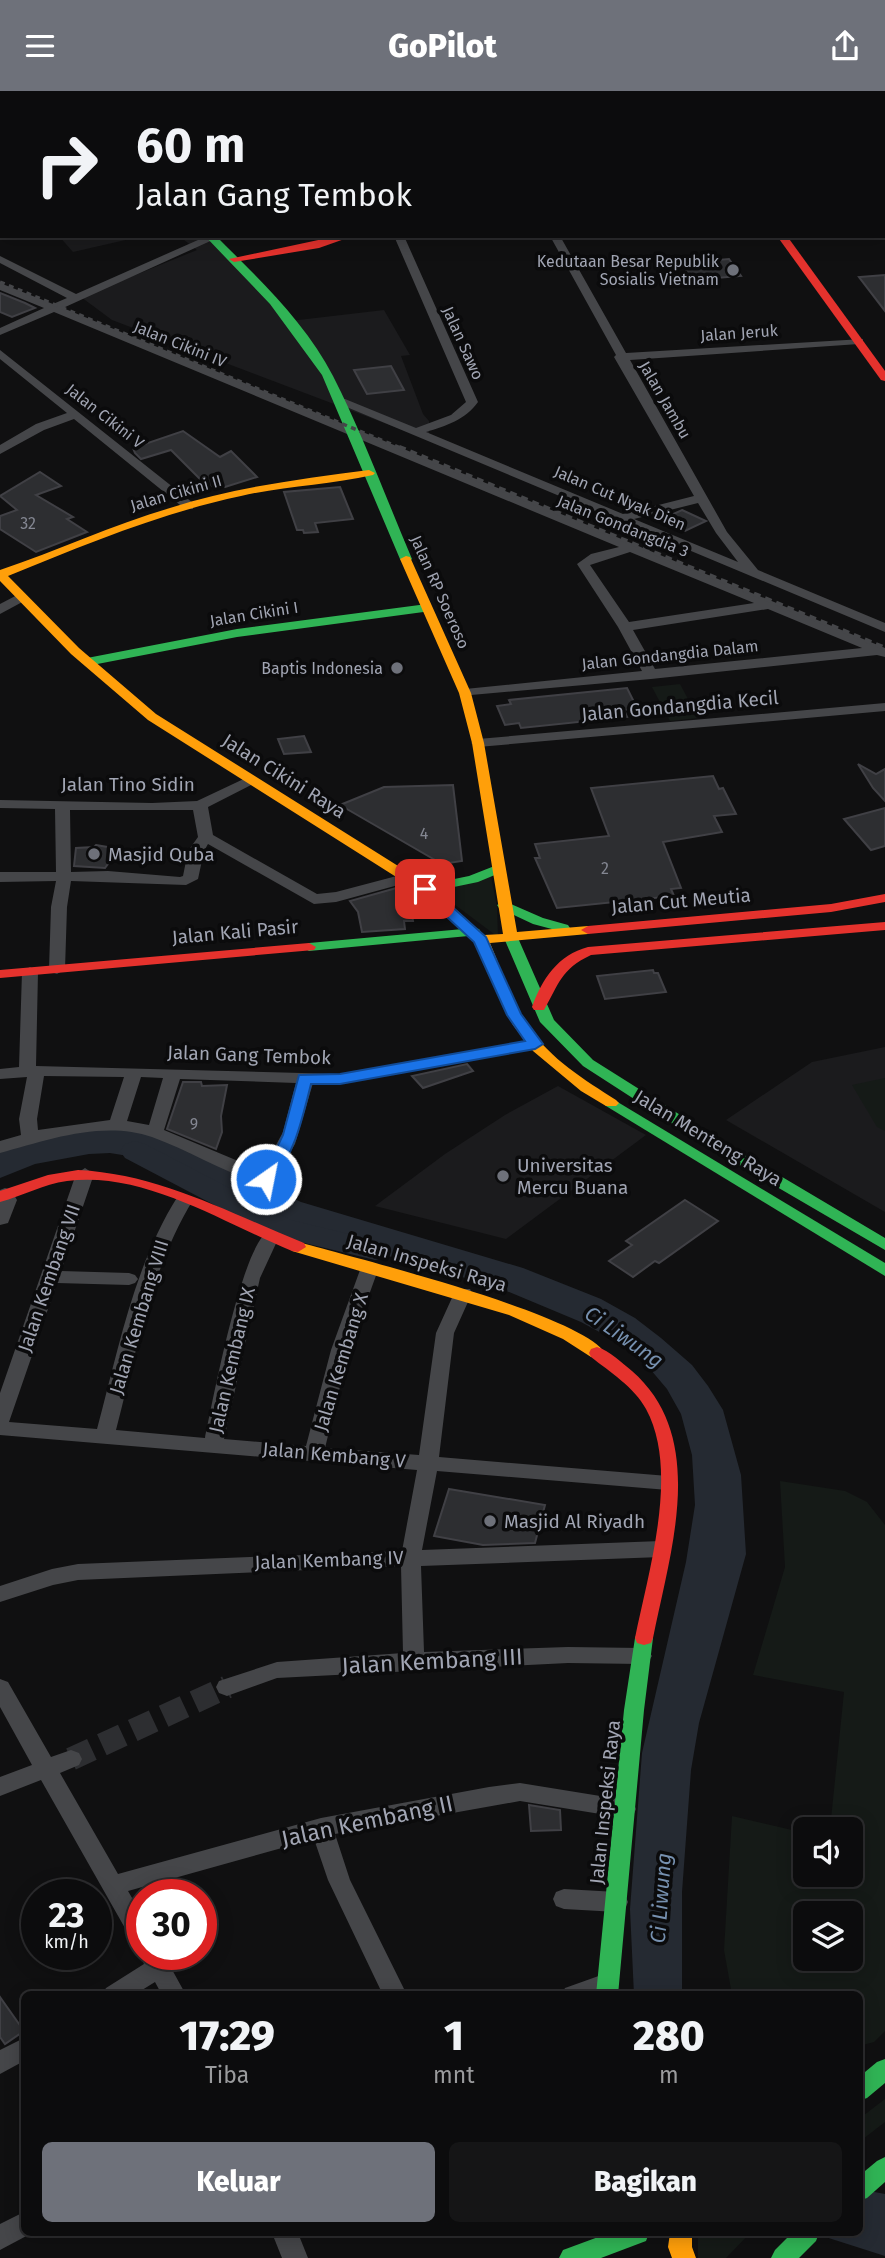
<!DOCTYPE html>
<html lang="id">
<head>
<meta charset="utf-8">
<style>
	body { margin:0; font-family:"Fira Sans",sans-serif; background:#151516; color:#f1f3f6; height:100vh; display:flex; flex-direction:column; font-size:26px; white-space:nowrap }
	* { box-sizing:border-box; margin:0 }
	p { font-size:23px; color:#9a9b9d }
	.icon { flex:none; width:38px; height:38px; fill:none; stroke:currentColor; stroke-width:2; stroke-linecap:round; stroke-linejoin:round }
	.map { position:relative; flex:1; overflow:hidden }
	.details { position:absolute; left:21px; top:1900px; width:842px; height:245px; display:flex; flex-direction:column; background:#0c0c0d; border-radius:10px; box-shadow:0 4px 18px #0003,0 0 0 2px #2c2c2e }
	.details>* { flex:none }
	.top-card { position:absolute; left:0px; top:0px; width:886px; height:147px; box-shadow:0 4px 18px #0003,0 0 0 2px #2c2c2e; background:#0c0c0d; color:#f1f3f6; overflow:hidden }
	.tools { position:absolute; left:793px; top:1726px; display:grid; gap:14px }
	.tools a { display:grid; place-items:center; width:70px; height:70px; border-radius:10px; background:#0c0c0d; box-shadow:0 4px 18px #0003,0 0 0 2px #2c2c2e; font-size:35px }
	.speed { position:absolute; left:21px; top:1788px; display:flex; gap:14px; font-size:35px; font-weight:700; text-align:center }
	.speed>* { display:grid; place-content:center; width:91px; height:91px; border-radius:50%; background:#0c0c0d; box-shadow:0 4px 18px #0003,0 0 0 2px #2c2c2e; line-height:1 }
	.speed small { font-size:18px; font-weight:400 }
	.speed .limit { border:10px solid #d22; background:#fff; color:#111 }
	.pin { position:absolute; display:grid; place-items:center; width:60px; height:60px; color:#fff; margin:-30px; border-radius:14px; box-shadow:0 4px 10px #0006 }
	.me { position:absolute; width:77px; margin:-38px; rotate:33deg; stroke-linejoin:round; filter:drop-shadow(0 0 5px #0008) }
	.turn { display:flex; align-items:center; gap:24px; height:147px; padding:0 21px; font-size:32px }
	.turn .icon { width:91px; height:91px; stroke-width:2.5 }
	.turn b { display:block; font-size:49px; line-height:60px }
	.eta { display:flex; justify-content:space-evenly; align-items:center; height:119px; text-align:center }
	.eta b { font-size:42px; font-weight:800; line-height:49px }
	.cta { display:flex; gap:14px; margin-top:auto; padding:14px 21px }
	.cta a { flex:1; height:80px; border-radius:10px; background:#6e717a; color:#fff; font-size:28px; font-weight:800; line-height:80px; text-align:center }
	.cta a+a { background:#151516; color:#f1f3f6 }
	header { display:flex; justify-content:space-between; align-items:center; height:91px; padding:0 21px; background:#6e717a; color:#fff; font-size:32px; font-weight:800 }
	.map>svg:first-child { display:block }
</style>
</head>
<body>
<header><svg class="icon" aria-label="menu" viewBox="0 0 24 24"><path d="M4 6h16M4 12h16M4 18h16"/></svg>GoPilot<svg class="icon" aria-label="share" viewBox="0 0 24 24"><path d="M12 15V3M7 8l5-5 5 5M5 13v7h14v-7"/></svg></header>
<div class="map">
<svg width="885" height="2167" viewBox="0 0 885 2167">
	<rect width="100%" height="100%" fill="#101011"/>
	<g fill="#1b1b1d">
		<polygon points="59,145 143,145 73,161"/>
		<polygon points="179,145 240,145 220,149 290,230 384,219 410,264 401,265 423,323 429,330 429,349 112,229 81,206 197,159"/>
		<polygon points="885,956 885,1121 726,1029 812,971"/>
		<polygon points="558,995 646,1044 506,1148 375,1115 445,1063 505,1024"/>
	</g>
	<g fill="#151a17" fill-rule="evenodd">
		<polygon points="680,593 698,627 670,630 652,596"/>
		<polygon points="491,785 497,816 498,846 434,798"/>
		<polygon points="885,987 885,1040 877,1036 852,994"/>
		<path d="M780,1390L845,1400L867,1411L885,1434V1940L874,1951L859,1955V1904H732L724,1859L732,1725L805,1742V1783H850V1738H830L844,1601L753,1584L785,1476ZM805,1822H850V1867H805Z"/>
		<polygon points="885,2008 885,2031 859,2051 859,2028"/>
		<polygon points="705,2142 750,2142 726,2167 698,2167 698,2145"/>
	</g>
	<g fill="#252a32">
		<polygon points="120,1038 153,1043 301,1111 523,1177 601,1208 635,1227 661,1247 692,1274 708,1295 723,1319 741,1384 746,1463 699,1632 691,1679 682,1801 682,1904 634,1904 630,1818 642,1662 686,1471 695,1414 692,1364 681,1323 667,1298 645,1272 616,1250 581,1231 497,1196 269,1131 202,1099 153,1069 110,1062 89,1063 35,1073 0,1087 0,1059 83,1039"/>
		<polygon points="859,2098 885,2103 885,2165 813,2142 859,2142"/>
	</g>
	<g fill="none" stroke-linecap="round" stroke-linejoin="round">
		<g fill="#252a32" fill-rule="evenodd">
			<rect x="884" y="6" width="1" height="10"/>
			<rect x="0" y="12" width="2" height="10"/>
			<polygon points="135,1050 145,1053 291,1129 386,1152 390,1159 386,1166 375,1169 271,1144 125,1067 120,1060 125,1053"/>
		</g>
	</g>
	<g fill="#2d2e31" stroke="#404045" stroke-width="2">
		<polygon points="729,168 741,185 692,189 682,172"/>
		<polygon points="885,184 885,220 859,186"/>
		<polygon points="0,202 25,212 35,217 12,226 0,221"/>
		<polygon points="391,275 404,299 367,303 354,279"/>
		<polygon points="183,340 220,366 231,360 257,386 225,396 212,395 205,393 171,359 141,368 135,362 133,357"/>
		<polygon points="40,381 61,395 36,404 73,426 67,428 87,441 36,461 0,438 0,425 17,419 0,405"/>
		<polygon points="340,396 353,428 315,432 318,441 304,442 303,439 297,439 284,401"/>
		<polygon points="682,419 706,430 685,440 660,429"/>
		<polygon points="627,597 637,617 624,619 627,626 521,637 519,632 505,634 497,615 511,613 509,609"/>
		<polygon points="304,645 311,661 284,663 278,648"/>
		<polygon points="858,673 876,683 885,678 885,710 873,697"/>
		<polygon points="713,685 719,698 723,697 736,723 714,725 722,741 663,751 681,797 671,798 674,805 557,817 535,767 540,767 535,753 609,745 591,697"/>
		<polygon points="453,694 462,770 442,773 340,714 384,696"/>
		<polygon points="885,717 885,755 871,759 844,728"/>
		<polygon points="96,754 119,758 105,777 74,775 76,757 94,756"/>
		<polygon points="400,796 411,818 413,830 404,830 405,838 362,841 358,821 350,810"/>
		<polygon points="653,879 654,882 658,882 666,901 605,908 597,885"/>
		<polygon points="467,973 473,980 423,997 412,985"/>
		<polygon points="183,991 201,991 202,995 227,994 221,1025 222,1041 216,1058 167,1038"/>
		<polygon points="685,1109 718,1130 659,1172 655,1170 633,1186 609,1170 632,1154 626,1150"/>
		<polygon points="449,1398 545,1414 535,1452 483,1454 434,1445"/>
		<polygon points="529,1714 560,1719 561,1739 531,1740"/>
		<polygon points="0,1906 24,1940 5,1953 0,1946"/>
	</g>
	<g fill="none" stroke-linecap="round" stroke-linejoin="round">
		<polyline stroke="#2d2e31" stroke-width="23" stroke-dasharray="23 11" stroke-linecap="butt" points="71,1668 227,1596"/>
		<g fill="#454649" fill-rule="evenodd">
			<polygon points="244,0 254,0 256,2 246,2"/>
			<rect x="482" y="0" width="10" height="2"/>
			<polygon points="839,0 849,0 850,2 840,2"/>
			<path d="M207,145L217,147L63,217L885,557V566L877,564L651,588L460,605V599L465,598L642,580L618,536L577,473L591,463L619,456L54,221L0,244V237L44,217L0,199V192L53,213L67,207L0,172V165L76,203ZM630,461L754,512L629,531L590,474ZM768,518L862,557L655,578L633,539Z"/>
			<path d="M394,145H404L478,311C465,329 446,335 426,341L623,423L694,405L614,266L616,264L550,145H560L626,262L863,248V252L859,253L630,269L727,441L758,479L885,532V541L337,312V308H345L416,337L451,324L466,311ZM698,412L716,442L738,471L634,428Z"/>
			<polygon points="0,259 193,412 193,418 185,418 74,328 44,339 0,363 0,354 36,333 67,322 0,268"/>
			<polygon points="21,502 26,503 26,509 0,523 0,513"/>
			<polygon points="885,612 885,620 478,656 471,652 478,648"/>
			<path d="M250,685L257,689L255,692L208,716L213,744L317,803L336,801L408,782L416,787L413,790L336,811L314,813L208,753L204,760L198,788L186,794L71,790L67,816L65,878L57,883L51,881L49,878L51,816L56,790L0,791V781H56L55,718L0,717V709L152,712L197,710ZM70,719H193L198,746L188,760L183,785L180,786L108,780L71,781Z"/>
			<path d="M30,876L38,881L36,975L340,983L535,948L543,953L535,958L340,993L313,992L295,1053L272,1092L266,1094C226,1083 191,1060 152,1046C103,1029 47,1049 0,1062V1050L21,1044L19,1028L27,986L0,988V978L19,976L22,881ZM44,985L124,986L110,1029L38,1039L37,1028ZM141,986L163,987L149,1034L127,1030ZM180,988L296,992L283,1041L262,1080L164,1039Z"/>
			<path d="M85,1077L94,1083L61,1180L129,1182L135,1184L138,1188L135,1192L129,1194L57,1192L9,1331L97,1338C118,1260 134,1174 178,1105L184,1103L193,1109C151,1177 136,1263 116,1339L205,1347C212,1314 243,1147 270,1140L279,1146L260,1187L224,1348L306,1355L331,1259L360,1179L363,1175H375L378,1179L349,1259L325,1357L419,1364L436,1242L456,1198H470L472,1202L454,1242L439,1366L668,1385L675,1387L678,1392L675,1397L668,1399L437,1380L422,1459L661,1450L668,1453L671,1458L668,1463L661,1466L421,1475L424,1561L568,1556L641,1557L648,1559L652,1565L648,1571L641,1573L568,1572L277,1587L227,1605L219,1602L216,1596L219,1590L277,1571L403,1562L401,1475L78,1489L53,1494L0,1511V1495L52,1478L78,1473L402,1460L417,1379L0,1344V1302L76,1083Z"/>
			<polygon points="5,1097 11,1099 17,1109 8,1132 0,1134 0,1099"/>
			<polygon points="0,1588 8,1591 51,1666 71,1659 79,1662 82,1668 79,1674 60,1682 118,1783 321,1727 489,1696 520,1692 625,1709 633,1711 636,1718 633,1725 625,1727 520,1710 335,1743 350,1789 407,1904 383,1904 328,1789 314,1748 128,1800 142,1824 142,1856 134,1853 41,1689 0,1705 0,1686 32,1674 0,1616"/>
			<polygon points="564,1798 617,1801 625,1804 628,1811 625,1818 617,1821 564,1818 556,1815 553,1808 556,1801"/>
			<polygon points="142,1861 142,1864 164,1864 186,1904 162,1904 155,1891 134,1904 102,1904 106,1897 144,1873 140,1864"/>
			<polygon points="607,1882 615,1885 619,1892 615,1899 603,1904 561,1904 565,1897"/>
			<polygon points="24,1947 24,1970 0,1983 0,1959"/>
			<polygon points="24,2121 24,2142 32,2142 0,2159 0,2133"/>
			<polygon points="272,2142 298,2142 308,2167 282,2167"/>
		</g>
		<g fill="#30b455" fill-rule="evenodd">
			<polygon points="690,0 698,0 699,2 691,2"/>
			<polygon points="884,2 885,2 885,8 884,7"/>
			<rect x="0" y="7" width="2" height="6"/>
			<path d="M205,145H216C258,187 306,232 333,285C363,344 386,407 412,468L410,470L406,471L400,468L322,284L270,213Z"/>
			<polygon points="427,513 431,514 431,520 237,546 87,575 81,571 87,567 237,538"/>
			<polygon points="497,774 504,778 502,781 478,791 425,802 418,798 420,795 469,785"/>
			<polygon points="504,810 543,827 568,834 570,837 563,841 533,833 499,817 497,814"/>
			<polygon points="474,837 479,838 481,841 479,844 309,860 302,856 309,852"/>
			<polygon points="511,843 518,847 554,929 593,969 720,1049 885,1147 885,1159 710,1057 583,975 540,931 504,847"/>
			<polygon points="611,1007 885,1172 885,1185 606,1015 603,1012 606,1009"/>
			<polygon points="644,1540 651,1542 653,1547 644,1619 618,1904 596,1904 624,1619 635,1547 637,1542"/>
			<polygon points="885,1968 885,1992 867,2007 859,2010 859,1986 877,1971"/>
			<polygon points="885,2066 885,2091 867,2107 859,2110 859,2085 877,2070"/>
			<polygon points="609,2142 649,2142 646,2150 601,2167 559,2167 563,2159"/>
			<polygon points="792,2142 819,2142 816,2150 799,2167 771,2167 775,2159"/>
		</g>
		<g fill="#ff9f0a" fill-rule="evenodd">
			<rect x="884" y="63" width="1" height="6"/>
			<path d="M369,379L375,382L373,384C329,394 284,395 241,405C161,422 84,454 8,485L79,557L156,623L430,795L484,844L503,843L472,652L459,602L400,468L406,465L410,466L471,602L484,652L517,841L588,835L595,839L588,843L490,852C502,880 512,911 529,936C550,968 585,989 616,1009L619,1012L616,1015H606L581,1000L533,960L513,934L475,851L420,801L148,629L71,563L0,490V479C57,460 112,434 170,417C235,396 301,388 369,379Z"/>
			<path d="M298,1151C352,1166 581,1223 605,1262L603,1266H591L563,1248L509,1224L292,1160L290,1156Z"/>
			<polygon points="670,2142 692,2142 692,2156 696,2167 672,2167 668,2156"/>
		</g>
		<g fill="#e5322d" fill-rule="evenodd">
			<polygon points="106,0 114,0 115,2 107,2"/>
			<rect x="0" y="117" width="2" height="6"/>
			<polygon points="337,145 353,145 319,157 234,171 229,168"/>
			<polygon points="777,145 787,145 885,280 885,290 881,289"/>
			<polygon points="885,803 885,811 831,821 588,843 581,839 588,835 831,813"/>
			<path d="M885,831V839L591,864C561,878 559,893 544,919H534L532,916C542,888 558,864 588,856Z"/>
			<polygon points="309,852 316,856 314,859 0,887 0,879"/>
			<path d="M78,1079C160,1083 229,1122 304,1152L306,1156L298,1161L292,1160C223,1132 145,1080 67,1090C43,1093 23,1105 0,1111V1100L48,1084Z"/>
			<path d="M597,1256C610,1260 622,1272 632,1280C709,1347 670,1461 653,1547L651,1552L644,1554L637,1552L635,1547C648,1482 680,1380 646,1318C634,1296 610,1281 591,1266L589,1262L591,1258Z"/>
		</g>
		<polyline stroke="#454649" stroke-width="3.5" stroke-dasharray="5 4.5" stroke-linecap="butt" points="0,191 403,358"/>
		<polyline stroke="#454649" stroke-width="4.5" stroke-dasharray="7 5" stroke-linecap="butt" points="399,356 885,557"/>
	</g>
	<path fill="#1a73e8" stroke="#114b97" stroke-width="2" d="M425,793L429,795L486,846L521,923L543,953L535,958L340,993H311C302,1029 295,1062 271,1092H260L258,1088L269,1073L283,1044L299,984L340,983L525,950L507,924L474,851L420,801L418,798Z"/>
	<g fill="#6e717a" stroke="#0b0b0c" stroke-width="2.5">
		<circle cx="733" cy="179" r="7"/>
		<circle cx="397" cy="577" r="7"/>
		<circle cx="94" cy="763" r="7"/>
		<circle cx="503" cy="1085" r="7"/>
		<circle cx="490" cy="1430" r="7"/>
	</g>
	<g text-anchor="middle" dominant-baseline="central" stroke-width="7" stroke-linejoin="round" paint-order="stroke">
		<g font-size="16" fill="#a1a5b3" stroke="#0b0b0c" text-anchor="end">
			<text x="719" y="170">Kedutaan Besar Republik<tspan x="719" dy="18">Sosialis Vietnam</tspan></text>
			<text x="383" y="577">Baptis Indonesia</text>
		</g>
		<g font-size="16" fill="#a1a5b3" stroke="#0b0b0c">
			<text transform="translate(739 242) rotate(-4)">Jalan Jeruk</text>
			<text transform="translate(463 252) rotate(66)">Jalan Sawo</text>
			<text transform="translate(180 253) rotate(22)">Jalan Cikini IV</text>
			<text transform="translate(665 309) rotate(60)">Jalan Jambu</text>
			<text transform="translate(105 325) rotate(38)">Jalan Cikini V</text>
			<text transform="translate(176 402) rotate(-16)">Jalan Cikini II</text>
			<text transform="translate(620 407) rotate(23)">Jalan Cut Nyak Dien</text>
			<text transform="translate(623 435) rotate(22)">Jalan Gondangdia 3</text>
			<text transform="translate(440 501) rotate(66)">Jalan RP Soeroso</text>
			<text transform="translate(254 523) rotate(-9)">Jalan Cikini I</text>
			<text transform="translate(670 564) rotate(-6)">Jalan Gondangdia Dalam</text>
		</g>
		<g font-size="16" fill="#848792">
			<text x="28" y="432">32</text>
			<text x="424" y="742">4</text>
			<text x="605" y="777">2</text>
			<text x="194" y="1033">9</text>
		</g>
		<g font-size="19" fill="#a1a5b3" stroke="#0b0b0c">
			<text transform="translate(680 615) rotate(-5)">Jalan Gondangdia Kecil</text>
			<text transform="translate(284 685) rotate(32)">Jalan Cikini Raya</text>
			<text x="128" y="693">Jalan Tino Sidin</text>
			<text transform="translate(681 810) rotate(-5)">Jalan Cut Meutia</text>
			<text transform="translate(235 841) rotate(-5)">Jalan Kali Pasir</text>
			<text transform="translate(249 964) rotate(2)">Jalan Gang Tembok</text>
			<text transform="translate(708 1047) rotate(31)">Jalan Menteng Raya</text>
			<text transform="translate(427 1172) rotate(16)">Jalan Inspeksi Raya</text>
			<text transform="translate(49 1187) rotate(-71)">Jalan Kembang VII</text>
			<text transform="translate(139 1226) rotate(-73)">Jalan Kembang VIII</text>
			<text transform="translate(232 1269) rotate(-77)">Jalan Kembang IX</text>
			<text transform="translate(341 1271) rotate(-73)">Jalan Kembang X</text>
			<text transform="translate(334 1364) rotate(5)">Jalan Kembang V</text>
			<text transform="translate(329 1469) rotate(-2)">Jalan Kembang IV</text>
			<text transform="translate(605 1711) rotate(-84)">Jalan Inspeksi Raya</text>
		</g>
		<g font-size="19" fill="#a1a5b3" stroke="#0b0b0c" text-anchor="start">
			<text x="108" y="763">Masjid Quba</text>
			<text x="517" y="1074">Universitas<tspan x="517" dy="22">Mercu Buana</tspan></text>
			<text x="504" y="1430">Masjid Al Riyadh</text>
		</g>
		<g font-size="21" font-style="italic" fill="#7690af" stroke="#0b0b0c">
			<text transform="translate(624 1246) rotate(35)">Ci Liwung</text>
			<text transform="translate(661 1807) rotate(-86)">Ci Liwung</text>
		</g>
		<g font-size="23" fill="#a1a5b3" stroke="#0b0b0c">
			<text transform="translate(432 1570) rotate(-3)">Jalan Kembang III</text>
			<text transform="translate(367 1730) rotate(-12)">Jalan Kembang II</text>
		</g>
	</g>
</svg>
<div class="tools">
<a><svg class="icon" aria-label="sound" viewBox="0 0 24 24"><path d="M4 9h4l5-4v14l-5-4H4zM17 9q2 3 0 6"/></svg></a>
<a><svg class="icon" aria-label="layers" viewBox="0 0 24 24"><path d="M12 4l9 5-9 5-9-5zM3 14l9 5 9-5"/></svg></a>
</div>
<div class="speed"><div>23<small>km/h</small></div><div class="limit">30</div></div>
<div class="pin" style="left:425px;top:798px;background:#d93025"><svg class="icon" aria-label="arrive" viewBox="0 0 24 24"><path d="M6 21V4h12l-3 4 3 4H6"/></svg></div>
<svg class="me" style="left:266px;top:1088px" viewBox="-20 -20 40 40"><circle r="17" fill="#1a73e8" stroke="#fff" stroke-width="3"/><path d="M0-11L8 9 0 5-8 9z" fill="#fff"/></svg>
<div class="top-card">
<div class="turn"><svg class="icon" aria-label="right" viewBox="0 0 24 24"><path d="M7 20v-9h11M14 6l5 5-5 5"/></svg><div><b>60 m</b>Jalan Gang Tembok</div></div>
</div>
<section class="details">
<div class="eta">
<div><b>17:29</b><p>Tiba</p></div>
<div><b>1</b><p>mnt</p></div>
<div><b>280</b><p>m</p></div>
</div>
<div class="cta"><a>Keluar</a><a>Bagikan</a></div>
</section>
</div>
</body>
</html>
